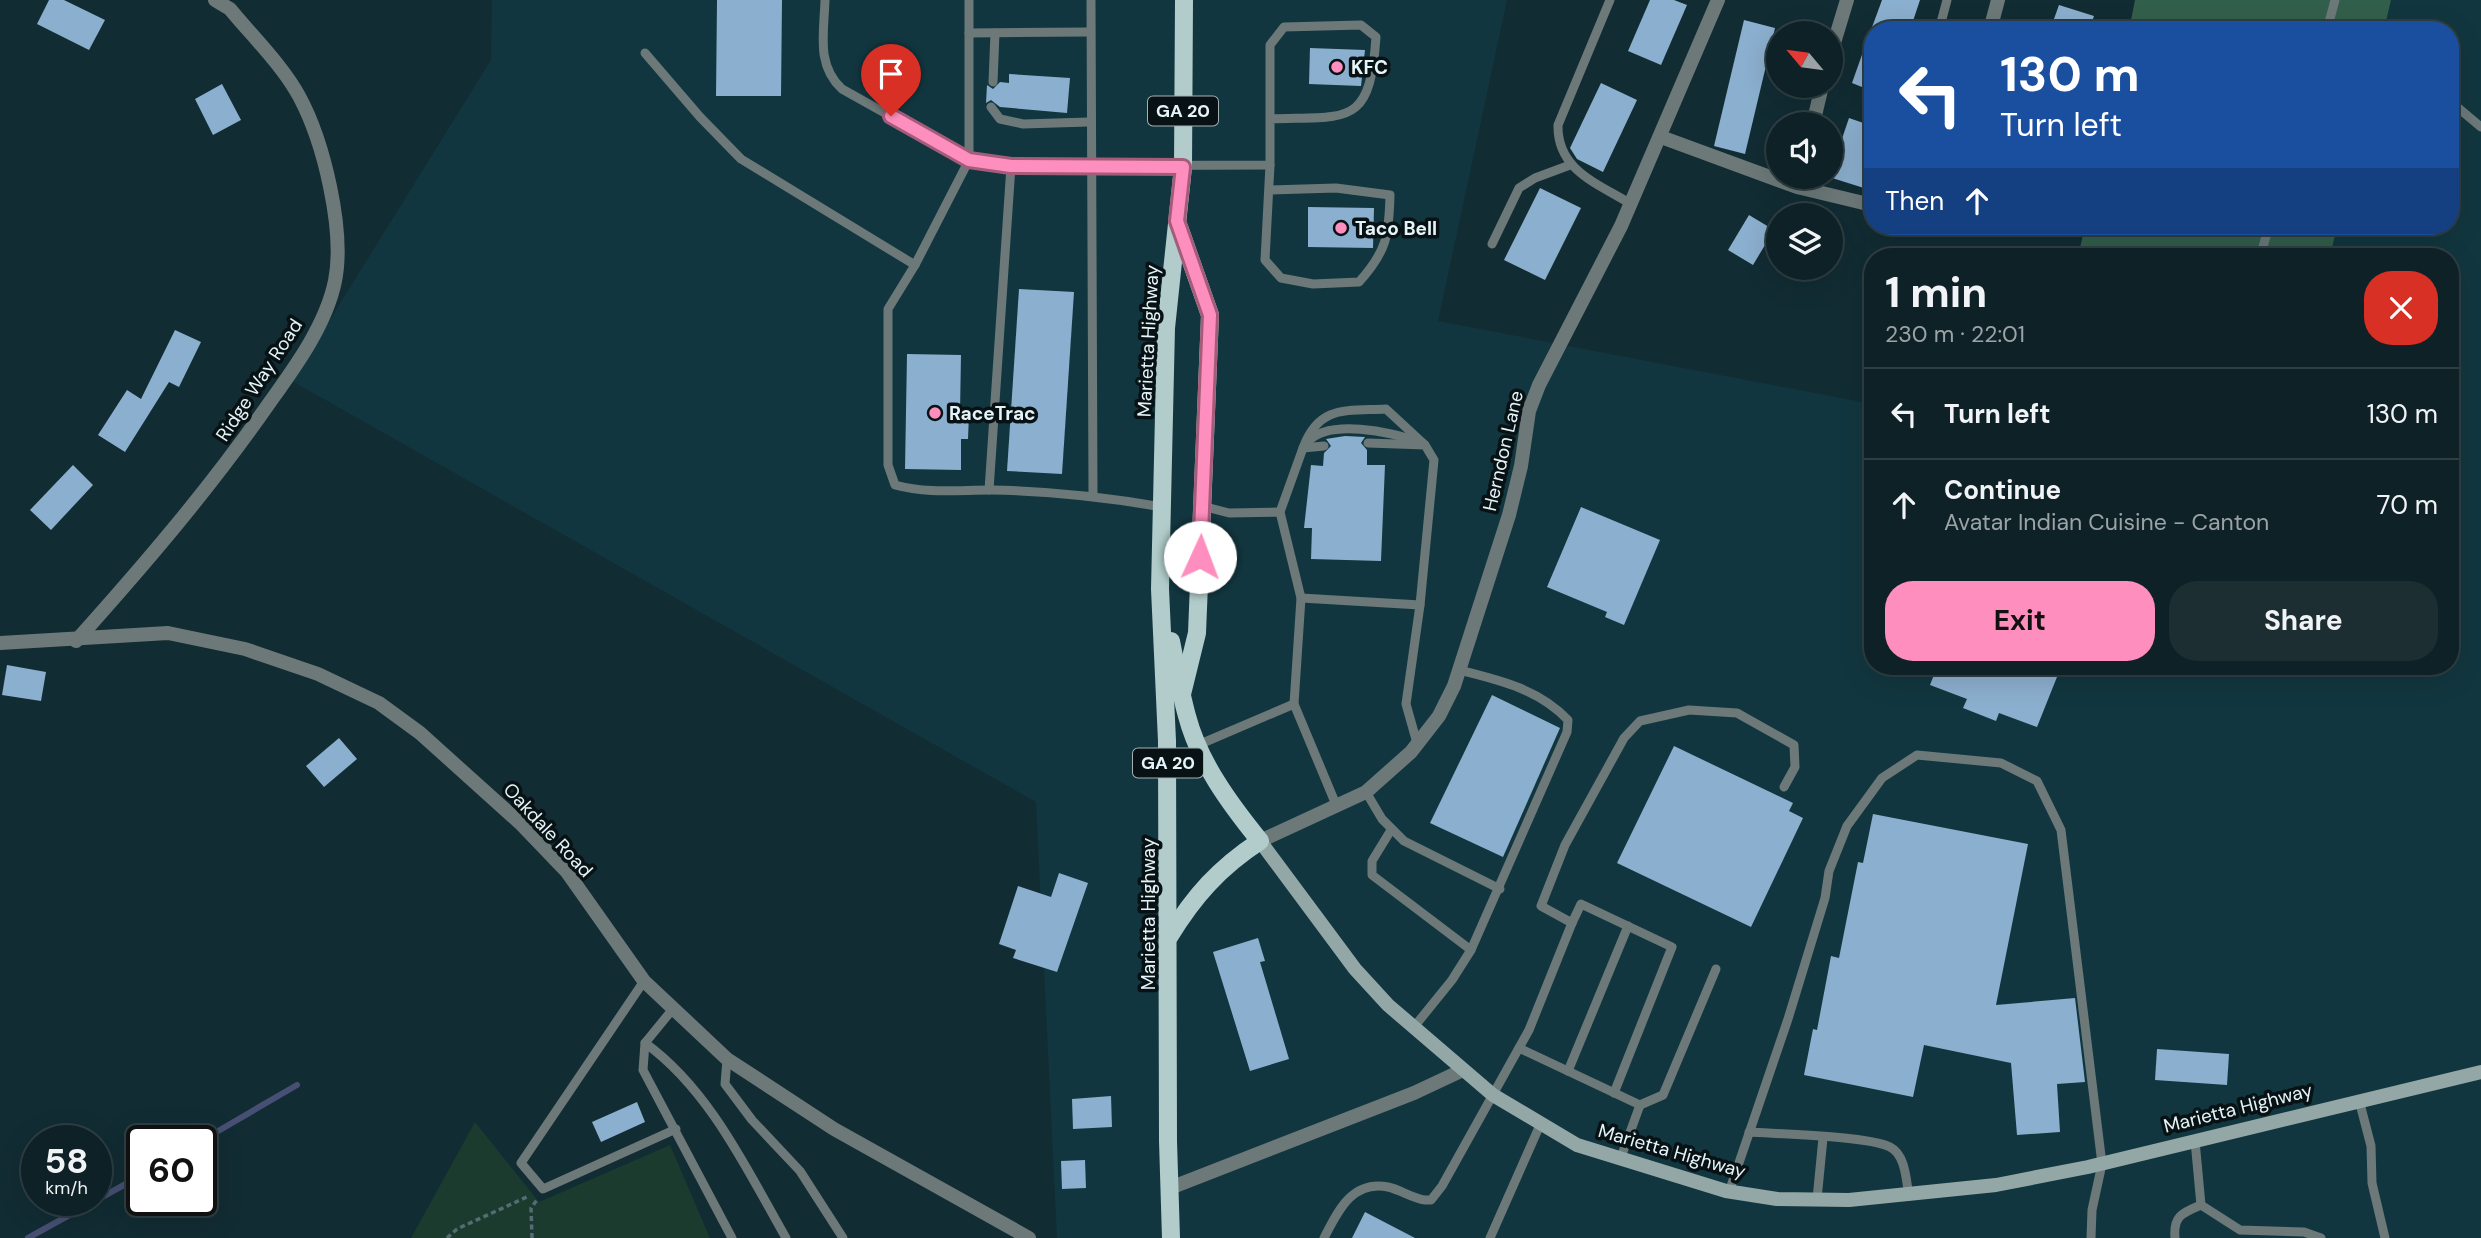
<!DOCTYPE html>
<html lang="en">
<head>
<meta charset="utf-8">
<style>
	body { margin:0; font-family:"DM Sans",sans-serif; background:#1c2e32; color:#f1f3f6; height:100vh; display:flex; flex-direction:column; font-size:26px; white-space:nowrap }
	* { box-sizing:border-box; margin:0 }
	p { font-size:23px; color:#9ba3a7 }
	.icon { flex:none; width:38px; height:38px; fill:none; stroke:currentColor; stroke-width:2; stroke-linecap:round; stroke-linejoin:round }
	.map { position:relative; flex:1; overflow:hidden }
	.panel { position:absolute; left:1864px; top:248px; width:595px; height:427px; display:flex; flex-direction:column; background:#0e2126; border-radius:28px; box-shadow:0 7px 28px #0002,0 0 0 2px #2e3e43 }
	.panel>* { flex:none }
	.banner { position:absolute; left:1864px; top:21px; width:595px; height:214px; border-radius:28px; box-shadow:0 7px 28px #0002,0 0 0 2px #2e3e43; background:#1a4fa0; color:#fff; overflow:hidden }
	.needle { width:46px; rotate:299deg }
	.tools { position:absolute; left:1766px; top:21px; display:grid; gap:14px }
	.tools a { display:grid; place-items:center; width:77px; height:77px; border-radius:50%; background:#0e2126; box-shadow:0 7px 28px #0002,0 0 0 2px #2e3e43; font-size:35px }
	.speed { position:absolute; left:21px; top:1125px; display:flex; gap:14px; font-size:35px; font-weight:700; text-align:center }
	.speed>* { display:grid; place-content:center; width:91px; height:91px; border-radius:50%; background:#0e2126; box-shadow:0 7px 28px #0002,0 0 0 2px #2e3e43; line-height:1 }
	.speed small { font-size:18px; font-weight:400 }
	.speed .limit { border:4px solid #111; border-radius:10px; background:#fff; color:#111 }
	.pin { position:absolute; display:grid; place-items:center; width:60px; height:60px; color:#fff; margin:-72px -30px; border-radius:50% 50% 50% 0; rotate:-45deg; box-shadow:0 0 7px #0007 }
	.pin .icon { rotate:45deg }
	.me { position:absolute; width:77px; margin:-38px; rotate:2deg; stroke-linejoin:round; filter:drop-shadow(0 0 5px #0008) }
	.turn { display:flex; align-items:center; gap:24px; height:147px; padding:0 21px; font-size:32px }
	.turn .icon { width:91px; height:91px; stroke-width:2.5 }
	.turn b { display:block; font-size:49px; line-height:60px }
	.then { display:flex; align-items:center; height:66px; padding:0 21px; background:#0003; gap:14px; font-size:26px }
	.round { display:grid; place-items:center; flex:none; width:74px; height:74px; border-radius:28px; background:#1c2e32 }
	.head { display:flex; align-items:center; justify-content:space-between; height:119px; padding:0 21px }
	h1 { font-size:42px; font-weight:700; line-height:52px }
	.cta { display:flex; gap:14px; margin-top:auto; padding:14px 21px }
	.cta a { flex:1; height:80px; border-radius:28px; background:#fe8ebd; color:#111; font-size:28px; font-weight:700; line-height:80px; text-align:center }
	.cta a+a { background:#1c2e32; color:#f1f3f6 }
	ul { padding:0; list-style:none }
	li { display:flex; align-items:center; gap:21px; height:91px; padding:0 21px; border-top:2px solid #2e3e43 }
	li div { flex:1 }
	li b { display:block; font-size:26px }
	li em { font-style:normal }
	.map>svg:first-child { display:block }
</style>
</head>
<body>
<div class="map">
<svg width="2481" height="1238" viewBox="0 0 2481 1238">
	<rect width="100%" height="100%" fill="#122c33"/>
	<polygon fill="#12363f" points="492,0 1507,0 1438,321 1872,404 1872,667 2450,667 2450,257 2330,257 2337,226 2450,226 2450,30 2384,30 2391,0 2481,0 2481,1238 1057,1238 1036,802 292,381 491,60"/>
	<polygon fill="#1a3b2d" points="475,1122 539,1202 670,1145 710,1238 411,1238"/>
	<g fill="#325f4b">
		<polygon points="2135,0 2391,0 2384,30 2129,30"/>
		<polygon points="2085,226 2337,226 2330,257 2078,257"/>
	</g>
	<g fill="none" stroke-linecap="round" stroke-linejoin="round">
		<g stroke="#475074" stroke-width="6">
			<polyline points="201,1141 297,1085"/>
			<polyline points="28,1238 142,1175"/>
		</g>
	</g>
	<g fill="#8bafce">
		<polygon points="49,0 64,0 105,20 89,50 37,24"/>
		<polygon points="717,0 782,0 781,96 716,96"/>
		<polygon points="1650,0 1674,0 1687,5 1661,65 1628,51"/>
		<polygon points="1882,0 1920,0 1910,30 1871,30"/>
		<polygon points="2059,5 2094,16 2089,30 2050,30"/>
		<polygon points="1744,20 1775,28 1745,154 1714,146"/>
		<polygon points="1870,32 1872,33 1872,91 1852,83"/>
		<polygon points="1310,48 1365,50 1361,86 1309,84"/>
		<polygon points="1009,74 1070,78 1067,113 1000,107 991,100 986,103 987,85 993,89 1000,82 1009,83"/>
		<polygon points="1601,83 1637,100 1603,172 1577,159 1570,148"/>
		<polygon points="222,84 241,120 213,135 195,99"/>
		<polygon points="1849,118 1872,126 1872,173 1867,189 1829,177"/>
		<polygon points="1540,188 1581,208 1545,280 1504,260"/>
		<polygon points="1308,207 1374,208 1373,248 1308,247"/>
		<polygon points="1749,215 1774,230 1753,265 1728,250"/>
		<polygon points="1019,289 1074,292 1062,474 1007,471"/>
		<polygon points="175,330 201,342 179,387 169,382 125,452 98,435 127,390 141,399"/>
		<polygon points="907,354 961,355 960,412 969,414 968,439 961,439 961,470 905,469"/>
		<polygon points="1345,436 1365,437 1361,443 1367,450 1367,465 1385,465 1381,561 1311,559 1312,528 1304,528 1311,465 1323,466 1324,453 1331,446 1326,439"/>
		<polygon points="73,465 93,485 51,530 30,510"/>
		<polygon points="1581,507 1660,540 1624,625 1605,617 1607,612 1547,587"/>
		<polygon points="7,665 46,672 41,701 2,695"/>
		<polygon points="1937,667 2061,667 2037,727 1999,713 1996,721 1963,708 1967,699 1930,685"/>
		<polygon points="1492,695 1560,728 1503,857 1430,823"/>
		<polygon points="339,738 357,759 324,787 306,766"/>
		<polygon points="1674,746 1793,803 1789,811 1803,818 1751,927 1617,863"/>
		<polygon points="1873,814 2028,844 1996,1005 2075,998 2085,1082 2057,1084 2060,1132 2017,1135 2011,1063 1924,1045 1913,1097 1804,1075 1813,1029 1817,1030 1831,956 1839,958 1858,862 1863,863"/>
		<polygon points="1059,873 1088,883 1057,972 1013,958 1016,950 999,944 1018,886 1051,897"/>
		<polygon points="1258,938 1265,961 1260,962 1289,1059 1250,1071 1213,952"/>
		<polygon points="2157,1049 2229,1054 2227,1085 2155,1080"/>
		<polygon points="1111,1096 1112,1127 1073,1129 1072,1099"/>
		<polygon points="637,1102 645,1122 601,1142 592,1122"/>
		<polygon points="1085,1160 1086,1188 1062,1189 1061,1161"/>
		<polygon points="1365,1212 1415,1238 1352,1238"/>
	</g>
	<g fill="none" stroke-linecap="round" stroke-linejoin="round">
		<g stroke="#566c73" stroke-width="3.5" stroke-dasharray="5 3.5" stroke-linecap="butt">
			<polyline points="447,1238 457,1229 529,1196"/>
			<polyline points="532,1238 531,1208 537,1200"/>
		</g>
		<g stroke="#6c7978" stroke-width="9">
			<path d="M825,0C824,33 816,65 842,89L969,160V0"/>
			<polyline points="1091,0 1093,494"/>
			<path d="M1610,0L1558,125C1557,170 1597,183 1631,204"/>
			<polyline points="1939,30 1947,0"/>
			<polyline points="2327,30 2335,0"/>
			<polyline points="969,33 1090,32"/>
			<polyline points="645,53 700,117 741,159 915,265"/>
			<polyline points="993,82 995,33"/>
			<polyline points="2450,101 2481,127"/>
			<polyline points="991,107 1000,119 1023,124 1089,122"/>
			<path d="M1269,190L1336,188L1390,195C1389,235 1387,251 1359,282L1313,284L1281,278L1265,260L1270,165"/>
			<polyline points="1492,244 1519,188 1535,178 1570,165"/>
			<polyline points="2260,257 2269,226"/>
			<path d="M1308,442C1327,419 1392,431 1417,442"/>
			<polyline points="1368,443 1425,445 1434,460 1420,605 1406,704 1417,743"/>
			<path d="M1303,448C1319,405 1345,411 1386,409L1425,445"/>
			<polyline points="989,490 1011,166"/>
			<polyline points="1202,506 1229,513 1280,512 1301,598 1294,704 1337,807"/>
			<path d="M1162,507C1105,497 1049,491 991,490C958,490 928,494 895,485L888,465V309L915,265L969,160L1011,166L1270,165V45L1284,27L1361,25L1376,37C1370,128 1348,116 1270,119"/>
			<polyline points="1280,512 1303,448 1324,446"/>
			<polyline points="1301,598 1420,605"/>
			<polyline points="1198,745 1294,704"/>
			<polyline points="1366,792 1382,819 1404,841 1500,889"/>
			<polyline points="1391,830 1372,861 1372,875 1471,950"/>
			<polyline points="1572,923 1581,904 1672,947 1614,1093"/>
			<polyline points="644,981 521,1163 543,1189 676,1129"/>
			<polyline points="672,1010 645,1043 643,1070 732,1238"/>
			<path d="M1414,1027L1452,980L1471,950L1567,732L1568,720C1539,689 1499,680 1459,670"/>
			<path d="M645,1043C710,1090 747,1170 786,1238"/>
			<polyline points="1519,1048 1640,1105 1620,1160"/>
			<polyline points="727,1059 725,1084 752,1120 800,1171 843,1238"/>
			<polyline points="1568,1071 1628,926"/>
			<polyline points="2359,1100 2371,1146 2372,1183 2385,1238"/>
			<polyline points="1640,1105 1663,1095 1716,969"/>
			<path d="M1749,1132C1778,1134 1869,1136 1890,1147C1906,1155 1906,1181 1909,1196"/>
			<polyline points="2195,1141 2201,1205 2240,1230 2304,1232 2321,1238"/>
			<polyline points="1729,1192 1788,1019 1825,898 1829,871 1847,826 1882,778 1917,755 2001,763 2037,781 2061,830 2102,1164 2092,1210 2091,1238"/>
			<polyline points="1817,1199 1823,1138"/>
			<path d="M1324,1238C1338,1211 1352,1180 1388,1187C1401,1190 1412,1198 1425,1200H1431L1442,1186L1529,1030L1572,923L1541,906L1565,845L1624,738L1640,721L1689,710L1737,713L1794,745L1795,767L1784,787"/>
			<polyline points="1490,1238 1540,1125"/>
			<path d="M2175,1238C2173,1216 2182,1213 2201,1205"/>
		</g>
		<g stroke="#6c7978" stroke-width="14">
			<polyline points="1990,30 1998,0"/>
			<polyline points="1830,56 1847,0"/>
			<polyline points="1813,124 1822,86"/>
			<polyline points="1661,137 1797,187 1872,205"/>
			<path d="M76,641C145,564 211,487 270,402C295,367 326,325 335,281C345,231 324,142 299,96C282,65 253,37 230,9L215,0"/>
			<polyline points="0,643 168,633 245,649 318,674 379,703 420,733 520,823 567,872 644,981 727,1059 834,1129 1029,1238"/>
			<polyline points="1260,841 1366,792 1411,752 1439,716 1454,686 1509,515 1521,466 1529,411 1539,385 1621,226 1718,0"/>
			<polyline points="1170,1188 1414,1093 1463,1070"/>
		</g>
		<polyline stroke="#93a8a6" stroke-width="14" points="1260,841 1355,969 1388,1005 1493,1095 1577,1145 1726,1191 1777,1199 1849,1200 1996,1185 2088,1167 2481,1072"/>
		<g stroke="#b1ccca" stroke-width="18">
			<polyline points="1179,227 1210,315 1197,633 1182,694"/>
			<path d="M1169,937C1194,896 1219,868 1260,841C1230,804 1199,762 1187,716C1180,691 1176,666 1171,641"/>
			<polyline points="1171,1238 1168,1141 1167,741 1160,589 1166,328 1183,167 1184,0"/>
		</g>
	</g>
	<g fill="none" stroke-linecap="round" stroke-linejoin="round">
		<defs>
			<polyline id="route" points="891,116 969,160 1011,166 1183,167 1177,221 1210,315 1200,557"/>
		</defs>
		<use href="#route" stroke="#a55c7b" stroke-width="18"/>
		<use href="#route" stroke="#fe8ebd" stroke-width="12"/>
	</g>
	<g fill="#fe8ebd" stroke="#081215" stroke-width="2.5">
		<circle cx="1337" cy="67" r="7"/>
		<circle cx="1341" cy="228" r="7"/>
		<circle cx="935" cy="413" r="7"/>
	</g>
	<g text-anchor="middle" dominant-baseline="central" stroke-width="7" stroke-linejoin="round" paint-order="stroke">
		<g fill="#081215" stroke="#a3b0b4" stroke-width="2">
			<rect x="1148" y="96.5" width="70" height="29" rx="5"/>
			<rect x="1133" y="748.5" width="70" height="29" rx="5"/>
		</g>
		<g font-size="18" font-weight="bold" fill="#e5f4f8">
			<text x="1183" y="111">GA 20</text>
			<text x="1168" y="763">GA 20</text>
		</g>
		<g font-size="19" font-weight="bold" fill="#e5f4f8" stroke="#081215" text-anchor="start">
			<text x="1351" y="67">KFC</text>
			<text x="1355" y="228">Taco Bell</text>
			<text x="949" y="413">RaceTrac</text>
		</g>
		<g font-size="19" fill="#e5f4f8" stroke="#081215">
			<text transform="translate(1148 341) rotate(-87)">Marietta Highway</text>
			<text transform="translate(259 380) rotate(-57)">Ridge Way Road</text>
			<text transform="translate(1503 451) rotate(-77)">Herndon Lane</text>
			<text transform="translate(548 830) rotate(47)">Oakdale Road</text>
			<text transform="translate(1148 914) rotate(-90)">Marietta Highway</text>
			<text transform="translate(2238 1108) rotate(-14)">Marietta Highway</text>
			<text transform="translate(1672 1151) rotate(16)">Marietta Highway</text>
		</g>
	</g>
</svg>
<div class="tools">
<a><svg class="needle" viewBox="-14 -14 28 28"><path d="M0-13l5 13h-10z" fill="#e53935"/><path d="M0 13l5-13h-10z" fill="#9ba3a7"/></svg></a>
<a><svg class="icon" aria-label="sound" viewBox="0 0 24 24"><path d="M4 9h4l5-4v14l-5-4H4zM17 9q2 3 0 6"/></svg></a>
<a><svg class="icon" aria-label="layers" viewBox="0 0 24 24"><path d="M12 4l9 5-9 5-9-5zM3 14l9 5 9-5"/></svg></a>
</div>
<div class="speed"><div>58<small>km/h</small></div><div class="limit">60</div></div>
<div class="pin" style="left:891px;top:116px;background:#d93025"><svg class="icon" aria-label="arrive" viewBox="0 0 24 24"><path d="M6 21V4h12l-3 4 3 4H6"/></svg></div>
<svg class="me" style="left:1200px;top:557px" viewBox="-20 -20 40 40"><circle r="19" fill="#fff"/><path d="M0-13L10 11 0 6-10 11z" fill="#fe8ebd"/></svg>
<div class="banner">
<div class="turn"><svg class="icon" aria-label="left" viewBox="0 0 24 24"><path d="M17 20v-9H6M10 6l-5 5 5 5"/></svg><div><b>130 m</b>Turn left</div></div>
<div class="then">Then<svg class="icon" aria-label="ahead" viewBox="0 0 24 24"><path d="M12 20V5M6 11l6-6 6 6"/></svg></div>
</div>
<section class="panel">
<div class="head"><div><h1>1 min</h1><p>230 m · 22:01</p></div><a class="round" style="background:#d93025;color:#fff"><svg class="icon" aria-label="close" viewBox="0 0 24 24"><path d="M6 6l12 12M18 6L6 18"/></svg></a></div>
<ul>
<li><svg class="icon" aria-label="left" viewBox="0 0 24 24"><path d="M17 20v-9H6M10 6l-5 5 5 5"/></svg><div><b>Turn left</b></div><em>130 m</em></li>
<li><svg class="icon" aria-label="ahead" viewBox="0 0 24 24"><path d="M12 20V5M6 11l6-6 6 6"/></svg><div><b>Continue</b><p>Avatar Indian Cuisine - Canton</p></div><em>70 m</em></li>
</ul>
<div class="cta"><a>Exit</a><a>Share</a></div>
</section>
</div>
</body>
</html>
